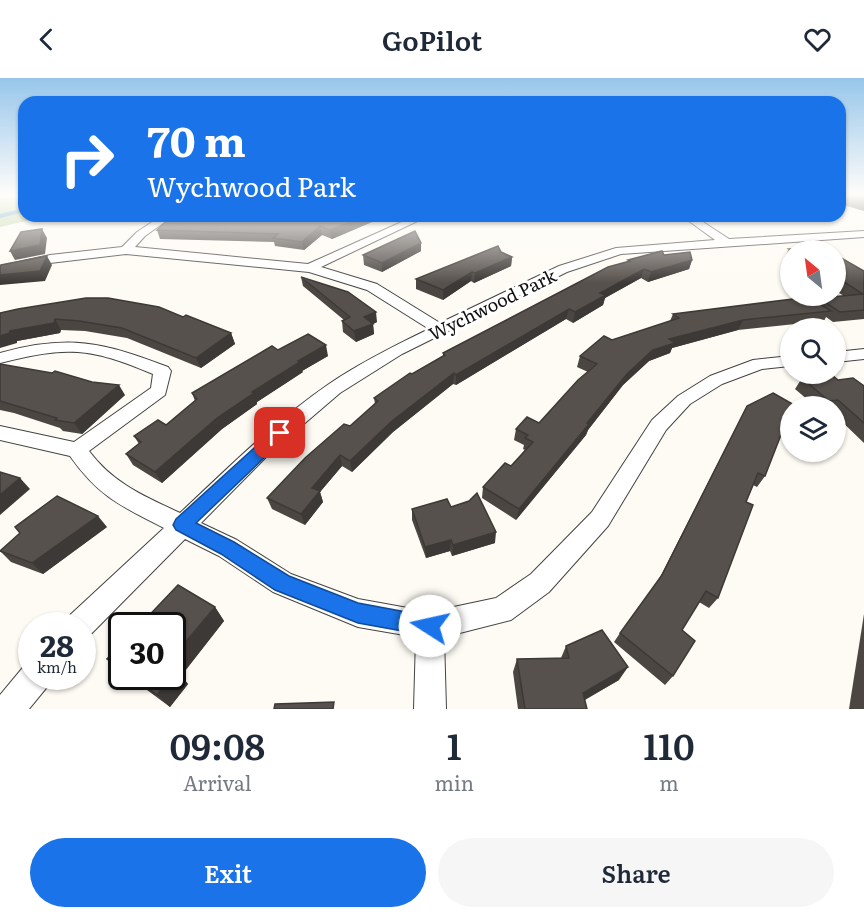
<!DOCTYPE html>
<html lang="en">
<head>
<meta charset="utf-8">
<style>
	body { margin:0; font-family:Literata,serif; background:#f6f6f7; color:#1f2937; height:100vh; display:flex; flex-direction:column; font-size:22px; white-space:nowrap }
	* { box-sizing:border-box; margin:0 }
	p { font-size:20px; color:#747a83 }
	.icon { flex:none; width:33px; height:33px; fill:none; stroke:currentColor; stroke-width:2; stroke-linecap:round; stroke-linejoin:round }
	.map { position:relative; height:631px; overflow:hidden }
	.drawer { display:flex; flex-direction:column; background:#fff; flex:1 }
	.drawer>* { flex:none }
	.guide { position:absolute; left:18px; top:18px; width:828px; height:126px; border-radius:18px; box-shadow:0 2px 4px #0004; background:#1a73e8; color:#fff; overflow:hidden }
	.needle { width:39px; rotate:331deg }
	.controls { position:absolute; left:780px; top:162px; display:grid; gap:12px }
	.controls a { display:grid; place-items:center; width:66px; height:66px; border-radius:50%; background:#fff; box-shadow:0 2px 4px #0004; font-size:30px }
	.speed { position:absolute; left:18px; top:534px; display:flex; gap:12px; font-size:30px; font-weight:700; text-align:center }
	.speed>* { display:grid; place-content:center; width:78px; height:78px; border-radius:50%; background:#fff; box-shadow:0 2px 4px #0004; line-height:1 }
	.speed small { font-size:15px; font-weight:400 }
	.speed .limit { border:3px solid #111; border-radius:9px; background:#fff; color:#111 }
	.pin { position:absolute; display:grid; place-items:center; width:51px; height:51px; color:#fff; margin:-26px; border-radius:12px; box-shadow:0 3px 9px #0006 }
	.me { position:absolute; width:66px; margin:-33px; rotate:280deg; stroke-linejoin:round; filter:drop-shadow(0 0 4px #0008) }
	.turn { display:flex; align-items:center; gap:21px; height:126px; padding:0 30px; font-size:27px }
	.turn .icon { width:78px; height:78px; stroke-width:2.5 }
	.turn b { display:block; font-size:42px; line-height:51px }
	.eta { display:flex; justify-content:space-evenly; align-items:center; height:102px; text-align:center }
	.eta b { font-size:36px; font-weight:600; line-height:42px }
	.primary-button { display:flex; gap:12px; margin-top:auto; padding:12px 30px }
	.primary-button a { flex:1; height:69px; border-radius:36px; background:#1a73e8; color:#fff; font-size:24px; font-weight:600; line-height:69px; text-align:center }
	.primary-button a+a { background:#f6f6f7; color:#1f2937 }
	header { display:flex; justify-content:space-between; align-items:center; height:78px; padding:0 30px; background:#fff; font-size:27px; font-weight:600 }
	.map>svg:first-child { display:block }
</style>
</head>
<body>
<header><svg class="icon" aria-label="back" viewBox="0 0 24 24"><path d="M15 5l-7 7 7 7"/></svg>GoPilot<svg class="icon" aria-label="heart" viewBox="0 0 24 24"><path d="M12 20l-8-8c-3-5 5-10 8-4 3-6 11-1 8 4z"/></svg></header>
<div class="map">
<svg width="864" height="631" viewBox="0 0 864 631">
	<rect width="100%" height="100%" fill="#fefbf4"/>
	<polygon fill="#bbd4a1" points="24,117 24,138 48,138 0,149 0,121"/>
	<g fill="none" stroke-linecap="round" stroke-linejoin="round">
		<polyline stroke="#4d98bf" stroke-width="4" points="0,138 24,132"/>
		<defs>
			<g id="street">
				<path d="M161,138H173L145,158L135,169L308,186L415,138H428L321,189L377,206L440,245L559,188L616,170L715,162L682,138H694L729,161L864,153V159L621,176L567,194L402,276L340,315L270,375L201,445L237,462L291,496L358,521L430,534L496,520L531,496L592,434L652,342L678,318L710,298L753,282L790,278V288L762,291L722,306L690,326L666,352L608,448L549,514L511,542L444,559L446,631H414L416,559L358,549L273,514L219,478L185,461L89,558L82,561V548H65L69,538L164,450C121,428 99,419 70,378L0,362V348L74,364L151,310L153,296C89,269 67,268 0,285V275C68,256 103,264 168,289L171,293L165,317L89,373C114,406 144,418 180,435C227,391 275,343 329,306C360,285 394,268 429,251L367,212L309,194L126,176L50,185L0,196V188L50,177L122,169L137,154Z"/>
				<polygon points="864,271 864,281 836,284 836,274"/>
				<polygon points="32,585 32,598 51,598 47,609 29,631 0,631 0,617 25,587"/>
			</g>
		</defs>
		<use href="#street" stroke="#434343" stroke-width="2"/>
		<use href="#street" fill="#fff" fill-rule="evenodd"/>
	</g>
	<g fill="#4b4642">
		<polygon points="840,117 864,117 864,133 840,126"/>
		<polygon points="172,138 386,138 332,161 322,157 304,172 275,168 274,164 160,161 157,152"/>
		<polygon points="789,171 790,172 790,184 784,180"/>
		<polygon points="421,173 382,194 364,187 363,177"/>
		<polygon points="501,174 512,179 511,188 474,205 471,203 443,222 416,211 416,201"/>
		<polygon points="664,177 692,182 689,191 648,204 641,200 605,220 603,227 573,245 566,241 456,307 453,306 393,354 352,394 342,388 320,414 323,424 305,447 272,431 267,420 375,326 374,320 412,296 443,278 443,275 627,184 628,182"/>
		<polygon points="836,177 864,193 864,241 833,244 826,239 824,243 738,252 672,270 670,275 649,283 623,307 588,352 586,357 516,442 482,420 483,409 511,388 525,372 523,371 524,367 514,362 516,351 539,345 588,294 577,289 580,278 612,262 670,243 673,236 817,224 819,220 844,218 836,213"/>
		<polygon points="301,199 377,244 373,246 374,256 356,264 343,254 342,243 344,242 303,208"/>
		<polygon points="0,235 231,255 235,266 201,290 127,260 85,253 61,252 60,255 17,263 17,265"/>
		<polygon points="278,272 328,278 302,293 303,294 257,324 257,326 222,351 162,405 133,387 126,376 139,366 134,358 166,347 195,323 192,315"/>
		<polygon points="0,286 125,317 82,356 63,353 60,350 14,335 0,332"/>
		<polygon points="802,300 838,302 864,308 864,365 836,338 836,328 815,328 795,311"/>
		<polygon points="747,328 790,328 790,349 782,353 765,398 757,409 753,407 746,424 718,520 709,530 699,524 682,552 673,598 665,607 614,564 620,555 658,503"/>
		<polygon points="451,429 495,465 452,478 450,473 426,480 412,442 412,431"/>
		<polygon points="107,449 43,496 11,484 0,473"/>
		<polygon points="215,529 224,543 181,598 188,606 170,629 128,598 172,598"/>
		<polygon points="864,536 864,631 849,631"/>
		<polygon points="566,568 619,602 585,622 587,631 518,631 513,594 517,581 561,580"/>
	</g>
	<g fill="#3d3936">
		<polygon points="365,138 386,138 332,161 330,152"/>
		<polygon points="320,148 322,157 304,172 302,164"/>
		<polygon points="42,151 47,160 45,176 15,182 10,173"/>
		<polygon points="421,165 421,173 382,194 382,185"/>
		<polygon points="47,178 52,187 45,203 0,207 0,197"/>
		<polygon points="512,179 511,188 474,205 475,195"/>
		<polygon points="692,182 689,191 648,204 651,194"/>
		<polygon points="644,191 641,200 605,220 603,227 573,245 575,234 600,215"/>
		<polygon points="472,194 471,203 443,222 443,212"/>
		<polygon points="569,231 566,241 456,307 456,297"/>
		<polygon points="376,234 377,244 373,246 374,256 356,264 354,253 364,239"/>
		<polygon points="55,241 61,252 60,255 17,263 17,265 0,270 0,258 10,253"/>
		<polygon points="743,242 738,252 672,270 670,275 649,283 623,307 588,352 586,357 516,442 519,431 587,345 627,296 653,272 669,261"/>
		<polygon points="231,255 235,266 201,290 196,280"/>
		<polygon points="326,267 328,278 302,293 303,294 257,324 257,326 222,351 162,405 155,394 217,340 252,314 298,283"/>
		<polygon points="454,295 453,306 393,354 352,394 350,383 392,343"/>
		<polygon points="119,307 125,317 82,356 74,345"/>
		<polygon points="790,342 790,349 779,355 786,344"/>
		<polygon points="340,377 342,388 320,414 323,424 305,447 301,436 312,410"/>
		<polygon points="20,400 30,411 0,437 0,417"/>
		<polygon points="98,438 107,449 43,496 32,485"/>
		<polygon points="496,454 495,465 452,478 453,467"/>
		<polygon points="451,462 450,473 426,480 425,469"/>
		<polygon points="215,529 224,543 181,598 188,606 170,629 157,617 172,598 172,580"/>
		<polygon points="628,589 619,602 575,627 583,615"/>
	</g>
	<g fill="#57514d" stroke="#3d3936" stroke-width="1.5">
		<polygon points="841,117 864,117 864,124"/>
		<polygon points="172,138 365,138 330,152 320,148 302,164 273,160 278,156 157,152"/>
		<polygon points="42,151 40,167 10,173 21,154"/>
		<polygon points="415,153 421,165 382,185 363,177"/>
		<polygon points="498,168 501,174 512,179 475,195 472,194 443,212 416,201"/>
		<polygon points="822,169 828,172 791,172 789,171"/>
		<polygon points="662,173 664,177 690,174 692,182 651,194 644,191 600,215 606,217 575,234 569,231 456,297 454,295 392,343 350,383 340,377 312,410 320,413 301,436 267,420 305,380 344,346 350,348 378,323 374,320 410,295 412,296 445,277 443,275 608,189 630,183 628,182"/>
		<polygon points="836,177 864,193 864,232 840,234 819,220 863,216 836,199"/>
		<polygon points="47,178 40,193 0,197 0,189 1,187"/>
		<polygon points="301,199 348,214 376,234 364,239 373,246 354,253 342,243 350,239"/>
		<polygon points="809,219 831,233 743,242 669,261 675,265 653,272 627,296 587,345 589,346 519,431 483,409 505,385 511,388 533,364 525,360 528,357 516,351 527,339 539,345 578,302 597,286 580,278 604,258 612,262 679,240 673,236"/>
		<polygon points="86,220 108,220 159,229 183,239 186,237 231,255 196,280 122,250 79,243 55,241 54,245 10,253 10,255 0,258 0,235 18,231"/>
		<polygon points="308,256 326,267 298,283 300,284 252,314 254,315 217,340 155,394 126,376 141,364 134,358 158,342 166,347 197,321 192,315 272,268 278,272"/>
		<polygon points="0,286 52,295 55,293 92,304 119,307 74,345 55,342 57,340 0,323"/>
		<polygon points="832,297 838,302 853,300 864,308 864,345 838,322 829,323 802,300"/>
		<polygon points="773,315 796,328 790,328 790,342 786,344 765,398 758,395 746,424 753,427 718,520 706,513 682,552 695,563 673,598 620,555 662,497 747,328"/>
		<polygon points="0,394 20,400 0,417"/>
		<polygon points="477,415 496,454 453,467 451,462 425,469 412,431 447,421 451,429 469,423"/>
		<polygon points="57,418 98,438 32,485 0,473 20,455 15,449"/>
		<polygon points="178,507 215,529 172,580 172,548 139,548"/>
		<polygon points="602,552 628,589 583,615 587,631 525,631 517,581 569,580 566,568"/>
		<polygon points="122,566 122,592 107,581"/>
		<polygon points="172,591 176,593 172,598"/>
		<polygon points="131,598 172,598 157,617"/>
		<polygon points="334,624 333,631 274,631 275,626"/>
	</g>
	<linearGradient id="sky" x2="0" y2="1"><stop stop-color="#97c6eb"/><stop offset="0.57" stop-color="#fffdfa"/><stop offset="1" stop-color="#fffdfa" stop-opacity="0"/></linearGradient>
	<rect width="864" height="205" fill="url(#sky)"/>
	<polygon fill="#1a73e8" stroke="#114b97" stroke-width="1.5" points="280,350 286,351 288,355 286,359 196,445 234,464 289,498 358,525 438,540 441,548 438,555 430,558 358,545 275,512 221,476 176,452 173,447 176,441 275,351"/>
	<g text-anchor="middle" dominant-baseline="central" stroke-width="6" stroke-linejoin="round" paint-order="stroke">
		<g font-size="18" fill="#101010" stroke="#fff">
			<text transform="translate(492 226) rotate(-26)">Wychwood Park</text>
		</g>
	</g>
</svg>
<div class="controls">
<a><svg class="needle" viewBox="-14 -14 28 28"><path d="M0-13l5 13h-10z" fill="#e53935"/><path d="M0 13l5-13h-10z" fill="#747a83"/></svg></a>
<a><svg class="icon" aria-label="search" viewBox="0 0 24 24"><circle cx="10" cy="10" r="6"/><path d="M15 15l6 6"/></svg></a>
<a><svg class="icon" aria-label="layers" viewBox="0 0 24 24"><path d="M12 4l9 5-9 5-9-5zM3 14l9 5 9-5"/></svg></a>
</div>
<div class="speed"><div>28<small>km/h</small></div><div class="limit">30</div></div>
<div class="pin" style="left:280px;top:355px;background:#d93025"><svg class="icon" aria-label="arrive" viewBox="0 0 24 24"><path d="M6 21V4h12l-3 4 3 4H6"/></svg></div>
<svg class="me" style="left:430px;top:548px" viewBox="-20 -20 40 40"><circle r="19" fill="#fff"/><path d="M0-13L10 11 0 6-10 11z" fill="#1a73e8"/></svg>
<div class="guide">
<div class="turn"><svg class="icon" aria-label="right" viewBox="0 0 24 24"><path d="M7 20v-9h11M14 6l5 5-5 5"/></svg><div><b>70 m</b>Wychwood Park</div></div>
</div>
</div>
<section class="drawer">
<div class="eta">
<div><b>09:08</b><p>Arrival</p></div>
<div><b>1</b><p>min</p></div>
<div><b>110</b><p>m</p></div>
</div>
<div class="primary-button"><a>Exit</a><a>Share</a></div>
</section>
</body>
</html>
